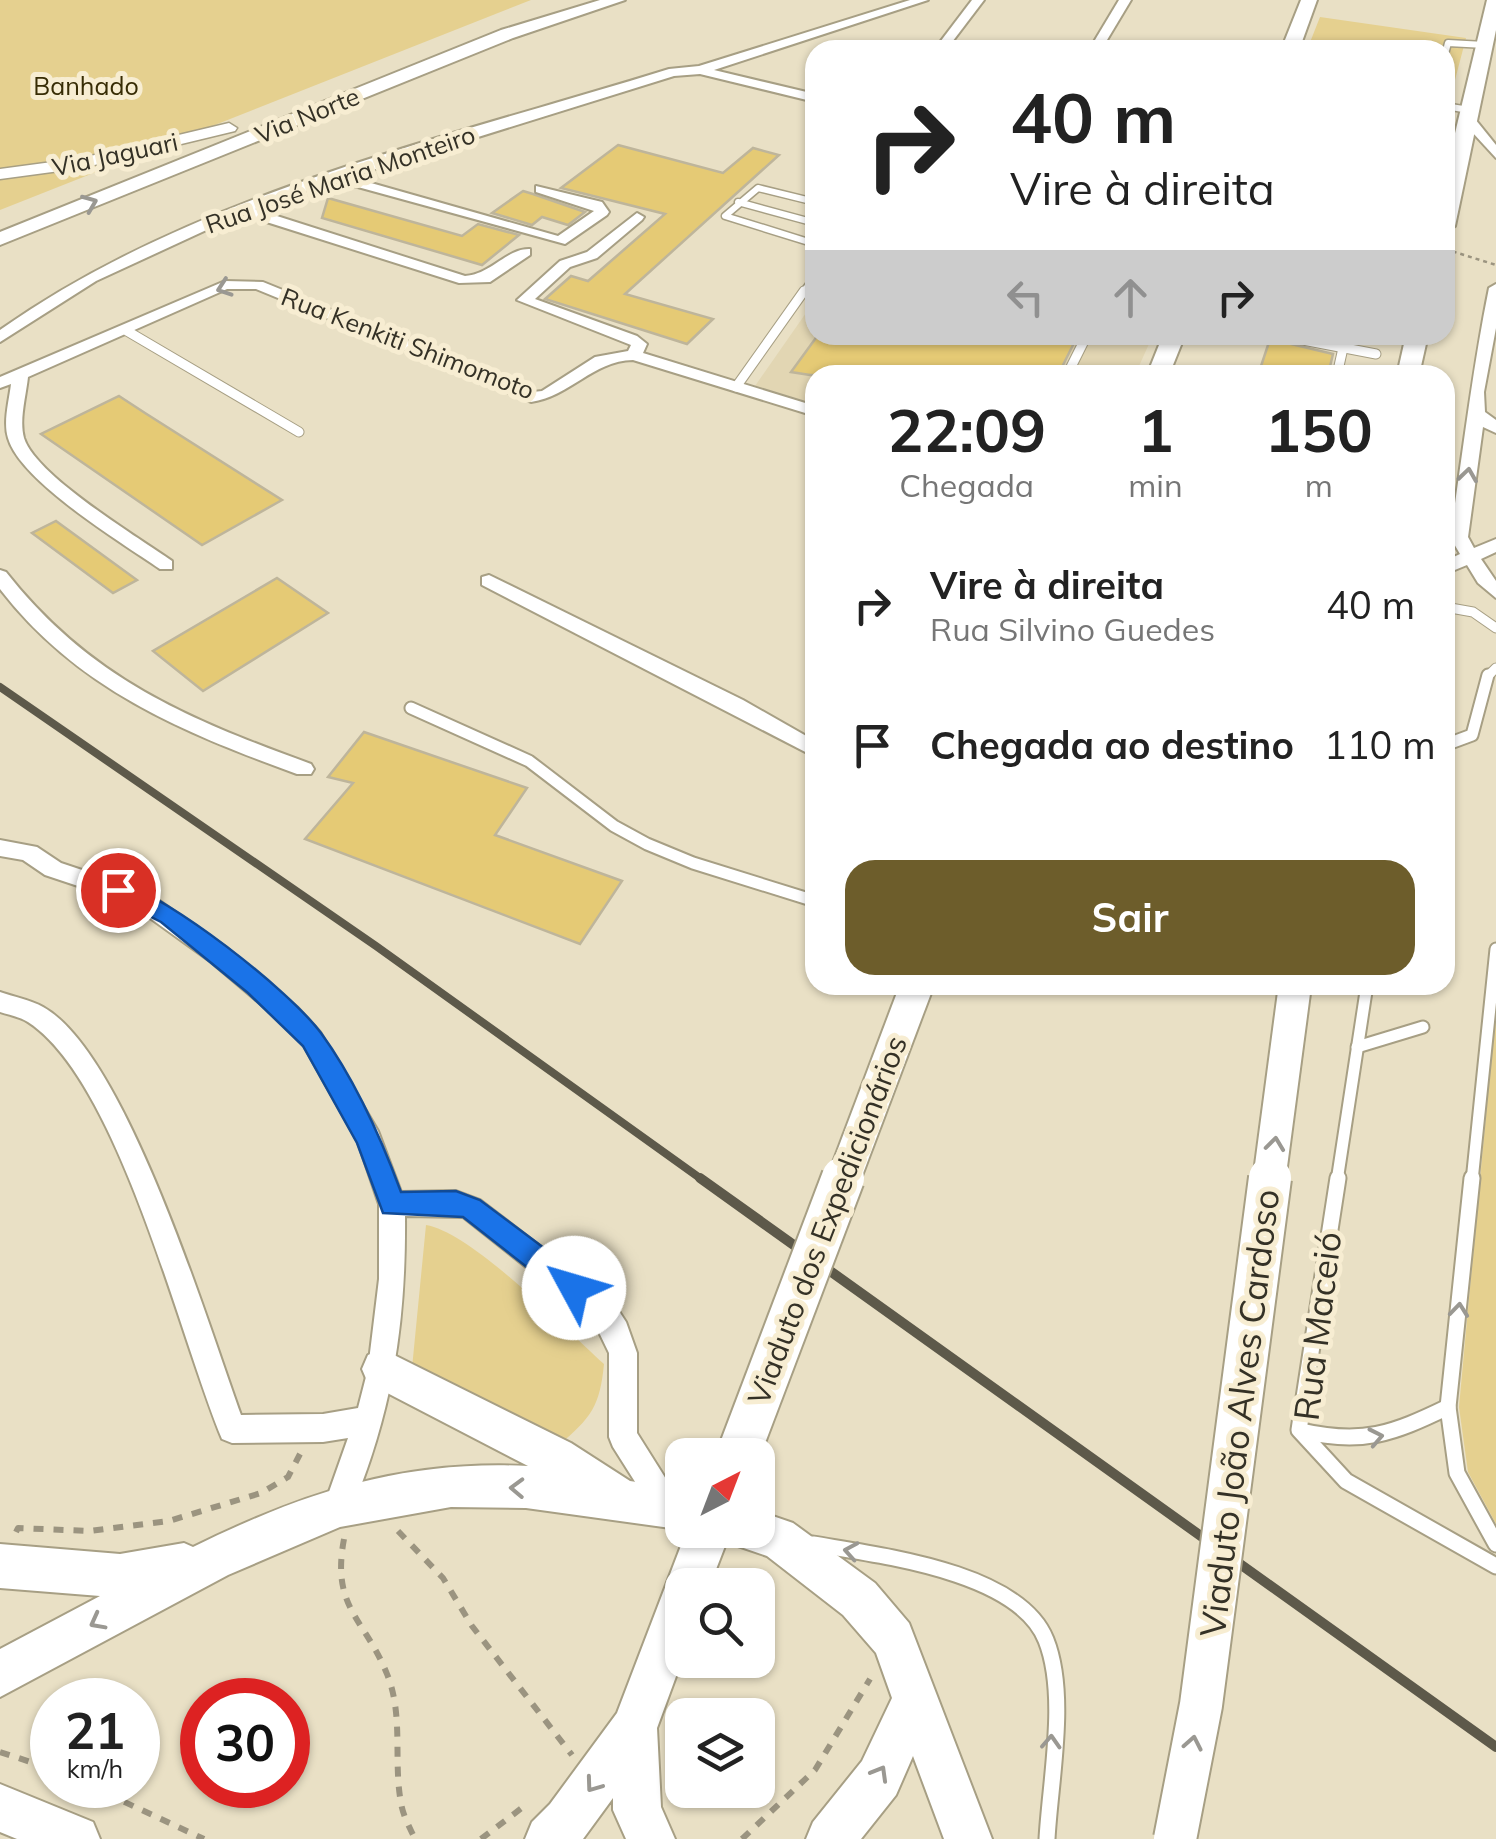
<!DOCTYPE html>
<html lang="pt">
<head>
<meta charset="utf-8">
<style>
	body { margin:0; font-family:Mulish,sans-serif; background:#f2f2f2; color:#222; height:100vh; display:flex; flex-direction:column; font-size:38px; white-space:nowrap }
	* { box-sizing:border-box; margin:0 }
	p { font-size:32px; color:#767676 }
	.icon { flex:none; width:55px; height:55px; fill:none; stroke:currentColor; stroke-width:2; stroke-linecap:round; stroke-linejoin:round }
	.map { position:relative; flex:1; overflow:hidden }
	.panel { position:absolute; left:805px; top:365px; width:650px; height:630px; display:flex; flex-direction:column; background:#fff; border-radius:30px; box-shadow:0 2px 8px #0004 }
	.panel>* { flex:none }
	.guide { position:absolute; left:805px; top:40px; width:650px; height:305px; border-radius:30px; box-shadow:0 2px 8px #0004; background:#fff; color:#222; overflow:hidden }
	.needle { width:65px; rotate:42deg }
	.tools { position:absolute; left:665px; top:1438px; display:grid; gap:20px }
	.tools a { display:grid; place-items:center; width:110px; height:110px; border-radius:20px; background:#fff; box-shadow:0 2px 8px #0004; font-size:50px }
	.speed { position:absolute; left:30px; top:1678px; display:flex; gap:20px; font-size:50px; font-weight:700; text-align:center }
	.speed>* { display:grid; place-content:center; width:130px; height:130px; border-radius:50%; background:#fff; box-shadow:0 2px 8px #0004; line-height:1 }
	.speed small { font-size:25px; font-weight:400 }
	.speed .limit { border:15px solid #d22; background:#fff; color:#111 }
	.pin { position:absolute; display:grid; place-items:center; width:85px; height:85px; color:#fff; margin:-42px; border:5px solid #fff; border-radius:50%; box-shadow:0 2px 10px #0007 }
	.me { position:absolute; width:110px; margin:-55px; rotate:309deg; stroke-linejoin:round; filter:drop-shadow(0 0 8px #0008) }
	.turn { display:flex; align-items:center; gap:35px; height:210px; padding:0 40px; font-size:45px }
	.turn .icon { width:130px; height:130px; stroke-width:2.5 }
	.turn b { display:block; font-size:70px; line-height:85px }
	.lanes { display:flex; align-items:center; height:95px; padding:0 40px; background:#0003; justify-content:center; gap:50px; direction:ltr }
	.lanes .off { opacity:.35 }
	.eta { display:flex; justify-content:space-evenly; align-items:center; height:170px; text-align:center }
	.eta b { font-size:60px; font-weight:700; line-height:70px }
	.cta { display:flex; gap:20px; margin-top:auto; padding:20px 40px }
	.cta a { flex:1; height:115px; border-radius:30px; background:#6d5d2b; color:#fff; font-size:40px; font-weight:700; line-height:115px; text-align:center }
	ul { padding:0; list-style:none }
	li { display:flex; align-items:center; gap:30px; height:140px; padding:0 40px }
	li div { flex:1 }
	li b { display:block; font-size:38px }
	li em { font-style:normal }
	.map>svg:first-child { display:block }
</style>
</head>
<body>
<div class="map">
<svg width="1496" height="1839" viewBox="0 0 1496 1839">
	<rect width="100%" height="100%" fill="#e9e0c5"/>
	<polygon fill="#e2d6b3" points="815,300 815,335 1153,335 1135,375 815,375 815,404 755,386"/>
	<g fill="#e5d08f">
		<polygon points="0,0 531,0 0,210"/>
		<polygon points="1320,17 1466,38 1445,118 1445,50 1307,50"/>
		<polygon points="1496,1006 1496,1524 1468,1472 1459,1407"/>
		<path d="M426,1225C473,1233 565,1329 604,1364C600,1406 591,1418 559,1445L412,1368Z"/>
	</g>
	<g fill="#e5ca75" stroke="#beb59b" stroke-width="2.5">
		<polygon points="618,145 723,173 753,148 779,155 625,294 713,319 687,344 545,299 571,276 588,281 665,214 561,188"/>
		<polygon points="523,191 533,194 585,212 568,225 542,217 532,225 492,213"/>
		<polygon points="328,198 462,236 478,224 519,235 482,265 322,218"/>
		<polygon points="818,335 1078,335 1058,375 810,375 791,372"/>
		<polygon points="1270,339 1333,354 1328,375 1287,375 1260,369"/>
		<polygon points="119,396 145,413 282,500 202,545 41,434"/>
		<polygon points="56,521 137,580 113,593 32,533"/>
		<polygon points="277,578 328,613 203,691 153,651"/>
		<polygon points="364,732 527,788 495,835 622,881 580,944 305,839 353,783 328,777"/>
	</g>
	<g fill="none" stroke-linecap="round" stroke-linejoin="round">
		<defs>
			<g id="service-far3">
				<polyline points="1445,54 1448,43 1485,45"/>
				<polyline points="1445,106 1469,110"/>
				<polyline points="738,202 815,223"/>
				<polyline points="815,202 758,188 725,216 815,244"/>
				<polyline points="802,294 815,276"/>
			</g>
			<g id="service-far2">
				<polyline points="127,331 299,432"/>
				<polyline points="1277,335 1376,354"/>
				<polyline points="1067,375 1087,335"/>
				<polyline points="1337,375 1343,348"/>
				<polyline points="736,387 804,291"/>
				<polyline points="1445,607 1473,612 1496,628"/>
				<polyline points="1487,677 1496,668"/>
			</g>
			<g id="service-far1">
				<polyline points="411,708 529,761 614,826 647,844 693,863 815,901"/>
				<polyline points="1445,745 1472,735 1488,675"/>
				<polyline points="1357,1047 1423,1027"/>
				<polyline points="1337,1181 1367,985"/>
				<polyline points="1472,1181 1496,949"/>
			</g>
			<g id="service">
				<polyline points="1338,1178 1299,1430 1346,1481 1496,1566"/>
				<polyline points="1472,1178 1448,1407 1457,1473 1496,1544"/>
				<path d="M1301,1431C1363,1445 1392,1434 1448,1407"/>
				<path d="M813,1544C877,1555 1019,1571 1046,1640C1068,1695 1050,1781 1047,1839"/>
			</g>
			<g id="minor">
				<path d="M910,0H928L714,70L815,94V102L700,74L674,76L350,177L558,236L594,211L536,192V186L602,202L609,212L607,215L565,244L336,181L255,209L465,276C492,274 507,248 530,249V255L490,282L459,283L241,214L96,281L0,342V330C194,193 444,139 669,69L699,66Z"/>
				<polygon points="972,0 984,0 946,50 934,50"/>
				<polygon points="1119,0 1131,0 1101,50 1089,50"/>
				<polygon points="1461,114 1471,114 1496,145 1496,158 1461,120"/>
				<path d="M637,213L644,217L642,220L597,258L570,267L535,299L637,336L647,344L643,353L815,406V416L633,360C592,361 571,396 531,402L256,289H227L28,377C26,396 19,420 24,438C36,476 138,537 172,561V569H160C122,543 20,481 8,438C3,422 9,401 11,384L0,388V377L225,281L263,282L533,392L542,391L595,357L628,351L631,345L517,300L560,261L587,252Z"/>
				<path d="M1496,284V328L1484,392L1485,412L1496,420V433L1483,427L1468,537L1474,548L1496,539V552L1481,559L1496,581V598L1478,583L1467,565L1445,574V561L1460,554L1450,537C1463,453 1472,371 1489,288Z"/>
				<path d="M0,570L6,572C90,679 188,719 311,764L314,769L311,774H297C182,732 77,689 0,589Z"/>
				<polygon points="489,575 743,700 815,741 815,757 482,585 482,577"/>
				<path d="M0,840L37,847L61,863L145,891L227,948L298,1008L320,1032L378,1131L401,1192L456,1191L480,1200L613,1302L626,1322L637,1353V1433L676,1495L681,1505L676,1515L666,1520L656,1515L613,1447L609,1437V1353L593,1320L463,1217L405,1216C406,1326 392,1414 349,1516L339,1521L329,1516L324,1506L348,1438L323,1442L232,1443L222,1439C179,1336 119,1081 28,1022C20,1017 9,1015 0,1012V992C14,997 31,1000 43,1007C126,1053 207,1322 241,1415L323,1414L358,1408L368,1369L379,1279V1204L358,1142L304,1046L282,1022L211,962L129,903L45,875L23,860L0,856Z"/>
			</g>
			<polygon id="tertiary" points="229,123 237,128 235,131 82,168 0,179 0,169 82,158"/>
			<g id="secondary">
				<polygon points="600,0 625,0 513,38 0,245 0,232 501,30"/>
				<polygon points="1301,0 1317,0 1299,50 1281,50"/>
				<polygon points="1487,0 1496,0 1496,30 1455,226 1445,232 1445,175"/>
				<polygon points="1163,335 1185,335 1169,375 1147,375"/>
				<polygon points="1406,335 1428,335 1419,375 1397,375"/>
				<path d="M382,1349L571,1443L630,1481L682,1489L685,1530L526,1508L451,1507L340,1527L228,1575L0,1697V1649L100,1596L0,1588V1544L120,1554L184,1543L193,1547C305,1492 402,1460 528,1466L368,1383L362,1369L368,1355Z"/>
				<polygon points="758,1511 793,1523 875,1583 909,1623 992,1839 944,1839 913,1756 896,1795 861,1839 806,1839 813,1822 862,1761 892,1698 876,1653 843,1615 767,1556 735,1545 730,1533 710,1585 682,1585 682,1660 657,1728 661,1807 675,1839 626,1839 613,1810 613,1798 583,1839 525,1839 532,1822 550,1804 617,1713 687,1530 758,1530"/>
				<polygon points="0,1784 93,1822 100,1839 17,1839 0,1832"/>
			</g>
		</defs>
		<use href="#service-far3" stroke="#a79f84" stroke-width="9"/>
		<use href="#service-far2" stroke="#a79f84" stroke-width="11"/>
		<use href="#service-far1" stroke="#a79f84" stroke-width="15"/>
		<use href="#service" stroke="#a79f84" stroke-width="19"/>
		<use href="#minor" stroke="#a79f84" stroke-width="4"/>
		<use href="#tertiary" stroke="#a79f84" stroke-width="3"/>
		<use href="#secondary" stroke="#a79f84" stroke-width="4"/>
		<polyline stroke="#9b9480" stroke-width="2.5" stroke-dasharray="4 4" stroke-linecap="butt" points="1445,249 1496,265"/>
		<g stroke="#9b9480" stroke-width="6" stroke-dasharray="10 10" stroke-linecap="butt">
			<polyline points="398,1531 443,1578 472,1626 572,1755"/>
			<polyline points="16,1532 18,1528 90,1531 169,1521 261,1493 288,1477 300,1454"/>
			<path d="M344,1539C331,1608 364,1617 387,1674C404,1716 393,1760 401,1803C403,1816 410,1828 415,1839"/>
			<polyline points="0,1752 52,1769"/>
			<polyline points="88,1785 204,1839"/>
			<polyline points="481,1839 527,1804"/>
			<polyline points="742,1839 815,1770 870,1679"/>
		</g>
		<use href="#service-far3" stroke="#fff" stroke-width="6"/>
		<use href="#service-far2" stroke="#fff" stroke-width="9"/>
		<use href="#service-far1" stroke="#fff" stroke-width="11"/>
		<use href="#service" stroke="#fff" stroke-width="15"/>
		<use href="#minor" fill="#fff" fill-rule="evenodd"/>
		<use href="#tertiary" fill="#fff" fill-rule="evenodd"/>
		<use href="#secondary" fill="#fff" fill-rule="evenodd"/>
		<polyline stroke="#5d594a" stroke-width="8" points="0,687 376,946 704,1181"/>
		<polyline stroke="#5d594a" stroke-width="10" points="700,1178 1496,1747"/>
		<defs>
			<g id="secondary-bridge-far1">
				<polyline points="843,1181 917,985"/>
				<polyline points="1269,1181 1295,985"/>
			</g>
			<g id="secondary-bridge">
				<polyline points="738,1455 843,1178"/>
				<polyline points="1175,1839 1201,1705 1270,1178"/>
			</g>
		</defs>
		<use href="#secondary-bridge-far1" stroke="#a79f84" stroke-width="36" stroke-linecap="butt"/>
		<use href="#secondary-bridge" stroke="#a79f84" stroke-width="46" stroke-linecap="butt"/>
		<use href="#secondary-bridge-far1" stroke="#fff" stroke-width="32"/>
		<use href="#secondary-bridge" stroke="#fff" stroke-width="42"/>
	</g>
	<defs><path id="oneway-chevron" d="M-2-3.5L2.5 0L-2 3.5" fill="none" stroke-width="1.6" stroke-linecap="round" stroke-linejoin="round" transform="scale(2.5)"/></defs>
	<g stroke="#9a9892">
		<use href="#oneway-chevron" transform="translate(90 203) rotate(-22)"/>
		<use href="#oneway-chevron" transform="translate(224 288) rotate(161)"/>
		<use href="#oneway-chevron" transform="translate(1468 475) rotate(-82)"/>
		<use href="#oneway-chevron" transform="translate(1275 1144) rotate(-83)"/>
		<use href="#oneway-chevron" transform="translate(1459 1310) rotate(-84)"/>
		<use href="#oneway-chevron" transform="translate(1376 1437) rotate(-11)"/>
		<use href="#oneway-chevron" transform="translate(517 1488) rotate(-178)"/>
		<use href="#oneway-chevron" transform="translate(851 1551) rotate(-170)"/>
		<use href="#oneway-chevron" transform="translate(97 1622) rotate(152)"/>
		<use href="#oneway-chevron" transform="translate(1051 1742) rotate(-87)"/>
		<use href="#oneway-chevron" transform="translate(1193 1743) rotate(-79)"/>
		<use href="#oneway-chevron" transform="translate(880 1773) rotate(-60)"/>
		<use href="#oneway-chevron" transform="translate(593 1785) rotate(126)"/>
	</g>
	<path fill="#1a73e8" stroke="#114b97" stroke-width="2.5" d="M118,881C171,898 288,989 321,1033C356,1081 381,1138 401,1192L456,1191L480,1200L584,1278L588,1288L584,1297L574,1300L565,1297L463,1217L383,1213L357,1143L303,1046L248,993L161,922L110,896L107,890Z"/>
	<g text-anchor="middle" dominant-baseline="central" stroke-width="10" stroke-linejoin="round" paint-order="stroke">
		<g font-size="25" fill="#372c05" stroke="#f7edd2">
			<text x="86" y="85">Banhado</text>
		</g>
		<g font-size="25" fill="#343126" stroke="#f7edd2">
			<text transform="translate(307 115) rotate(-22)">Via Norte</text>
			<text transform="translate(115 154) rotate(-12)">Via Jaguari</text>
			<text transform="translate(340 179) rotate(-19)">Rua José Maria Monteiro</text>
			<text transform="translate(408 343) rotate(21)">Rua Kenkiti Shimomoto</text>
		</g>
		<g font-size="30" fill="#343126" stroke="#f7edd2">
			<text transform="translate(827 1220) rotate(-69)">Viaduto dos Expedicionários</text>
		</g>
		<g font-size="35" fill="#343126" stroke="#f7edd2">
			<text transform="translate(1317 1326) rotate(-83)">Rua Maceió</text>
			<text transform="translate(1239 1413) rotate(-83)">Viaduto João Alves Cardoso</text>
		</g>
	</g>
</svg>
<div class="tools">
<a><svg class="needle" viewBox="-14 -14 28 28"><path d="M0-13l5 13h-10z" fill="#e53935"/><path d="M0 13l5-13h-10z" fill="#767676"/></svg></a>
<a><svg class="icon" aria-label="search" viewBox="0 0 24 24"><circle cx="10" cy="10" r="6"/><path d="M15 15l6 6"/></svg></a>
<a><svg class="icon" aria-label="layers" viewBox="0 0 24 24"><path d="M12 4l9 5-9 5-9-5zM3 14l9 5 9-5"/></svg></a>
</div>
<div class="speed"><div>21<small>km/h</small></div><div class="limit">30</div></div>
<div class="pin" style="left:118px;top:890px;background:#d93025"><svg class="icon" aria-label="arrive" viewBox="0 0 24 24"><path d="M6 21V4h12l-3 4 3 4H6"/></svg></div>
<svg class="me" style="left:574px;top:1288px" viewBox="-20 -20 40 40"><circle r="19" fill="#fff"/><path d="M0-13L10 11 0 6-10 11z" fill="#1a73e8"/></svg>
<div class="guide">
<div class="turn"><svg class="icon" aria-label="right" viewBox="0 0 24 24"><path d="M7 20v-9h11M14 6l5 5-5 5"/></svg><div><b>40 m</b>Vire à direita</div></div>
<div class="lanes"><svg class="icon off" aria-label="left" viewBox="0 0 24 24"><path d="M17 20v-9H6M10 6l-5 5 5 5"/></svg><svg class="icon off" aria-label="ahead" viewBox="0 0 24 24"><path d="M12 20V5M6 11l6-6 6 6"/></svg><svg class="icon" aria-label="right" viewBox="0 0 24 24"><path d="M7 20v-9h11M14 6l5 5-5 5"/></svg></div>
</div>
<section class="panel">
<div class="eta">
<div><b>22:09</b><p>Chegada</p></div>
<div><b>1</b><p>min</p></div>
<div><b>150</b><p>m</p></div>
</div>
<ul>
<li><svg class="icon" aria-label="right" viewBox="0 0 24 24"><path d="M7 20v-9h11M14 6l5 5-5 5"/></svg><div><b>Vire à direita</b><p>Rua Silvino Guedes</p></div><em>40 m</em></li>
<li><svg class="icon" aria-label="arrive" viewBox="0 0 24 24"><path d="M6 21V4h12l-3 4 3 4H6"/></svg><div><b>Chegada ao destino</b></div><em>110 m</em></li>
</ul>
<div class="cta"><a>Sair</a></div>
</section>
</div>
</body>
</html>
